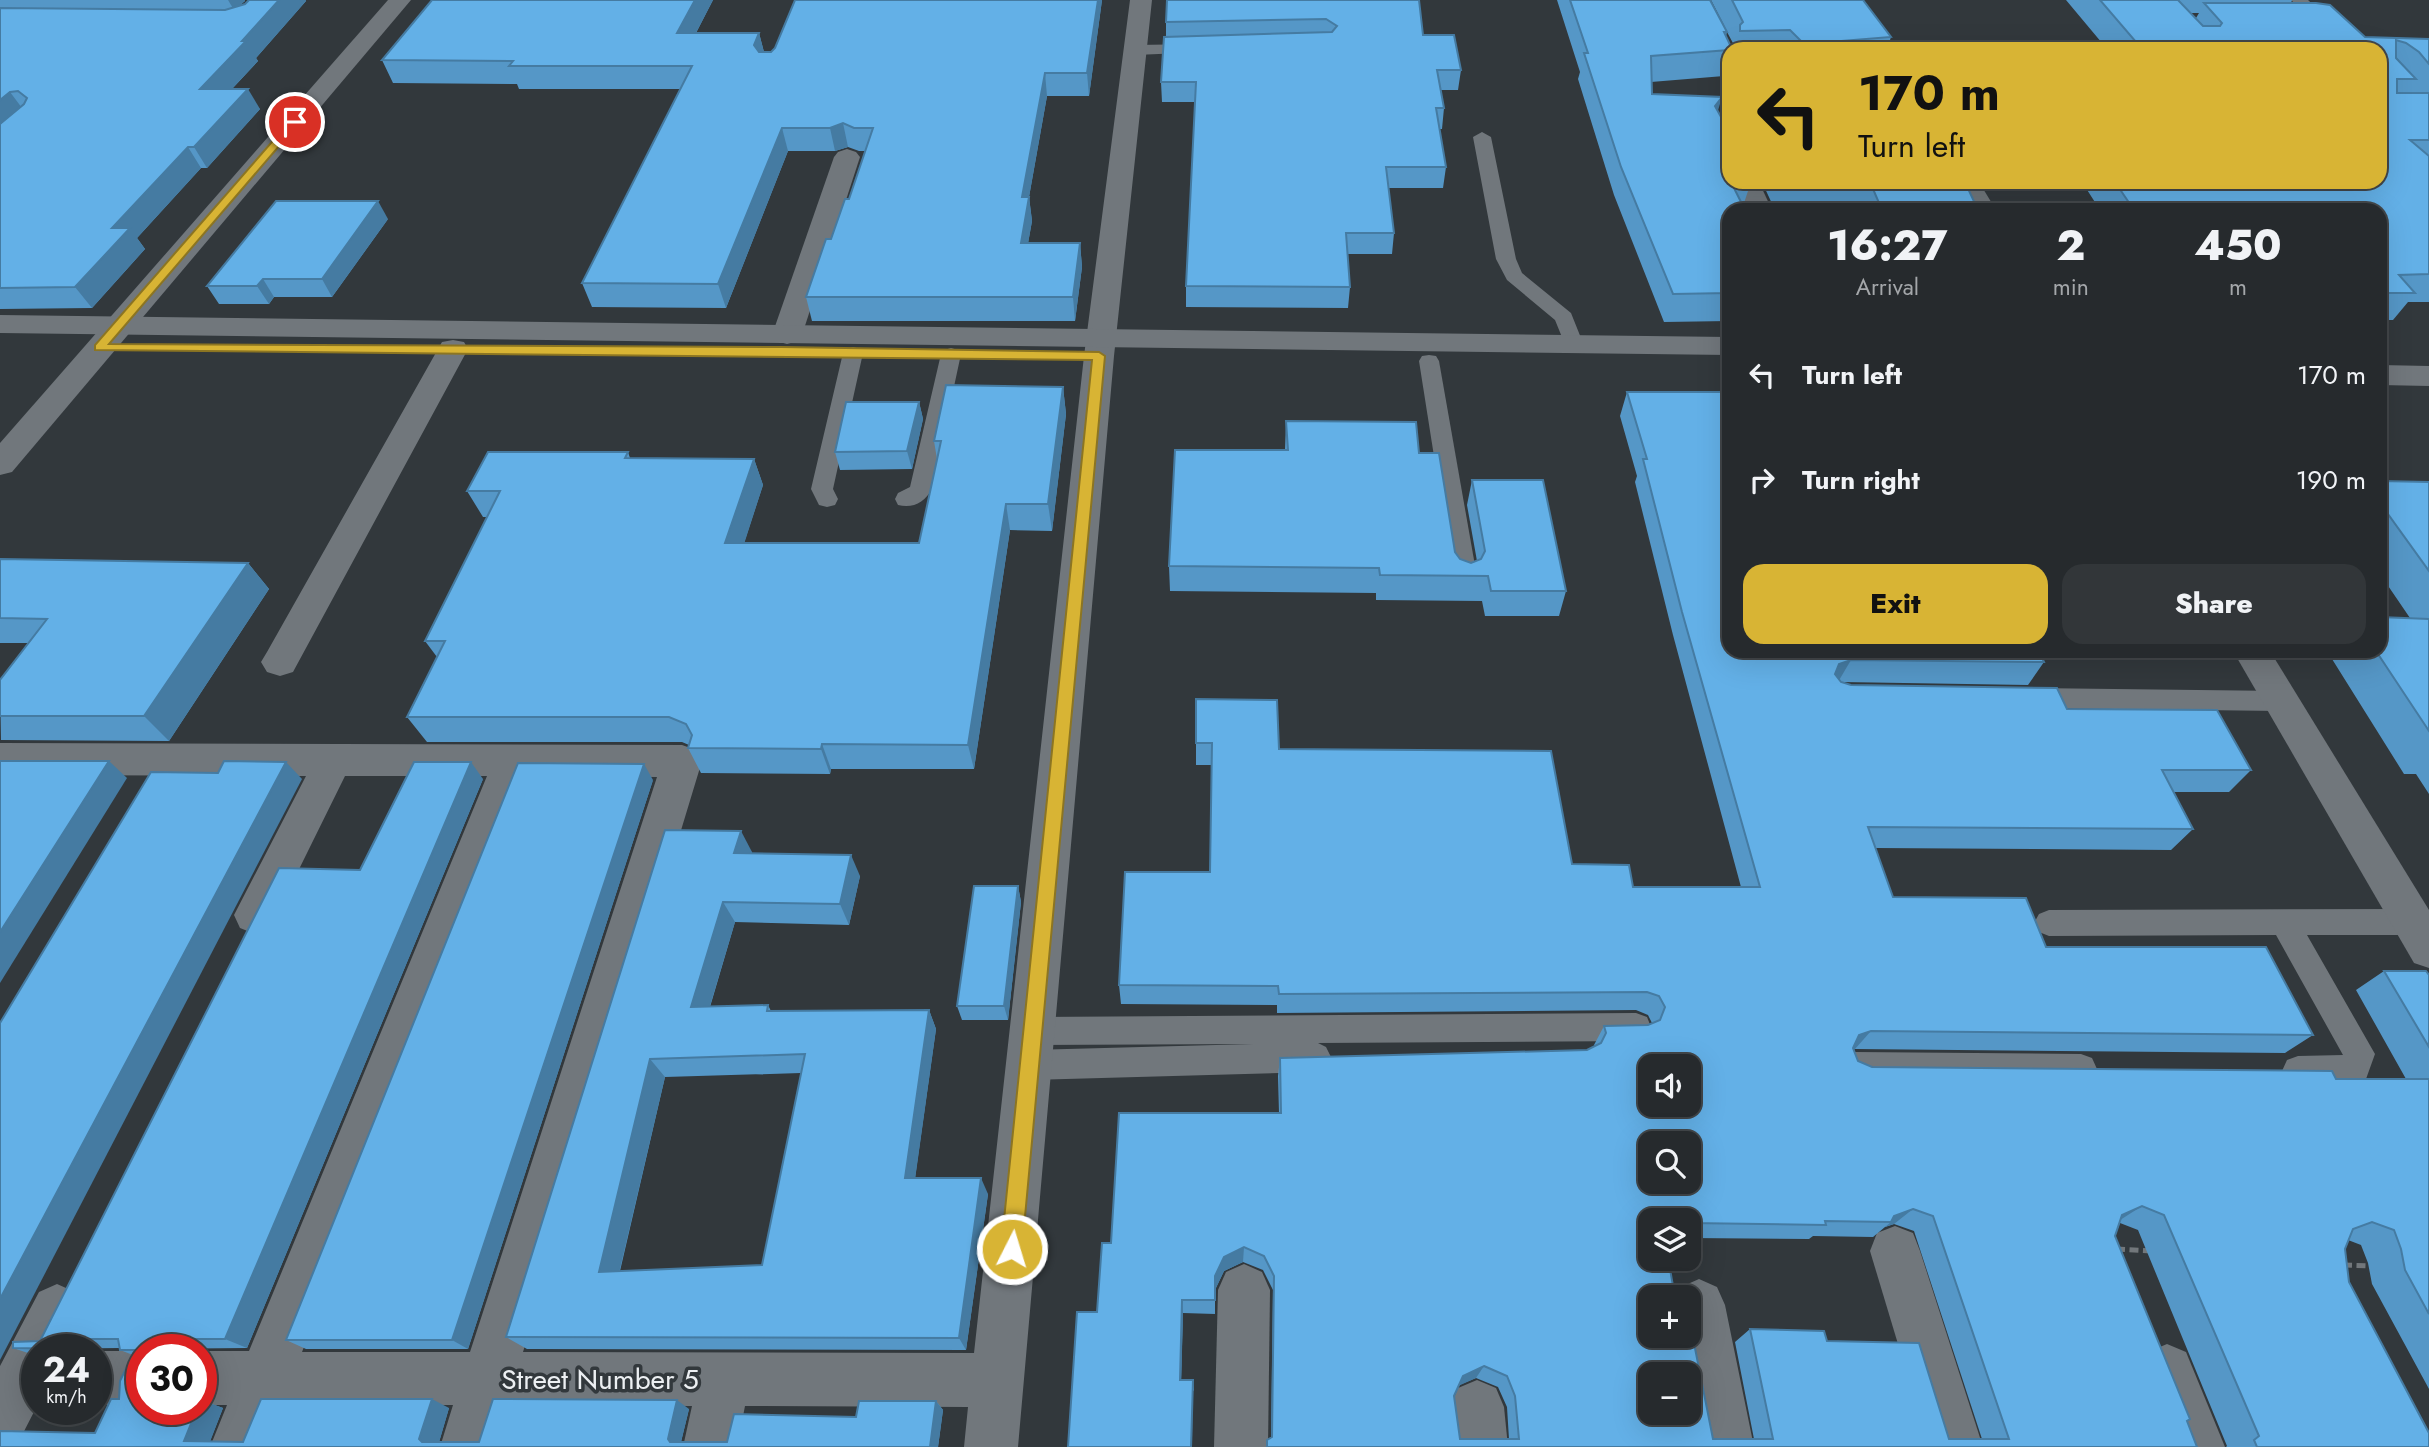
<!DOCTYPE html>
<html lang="en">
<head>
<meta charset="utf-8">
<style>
	body { margin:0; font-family:Jost,sans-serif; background:#323639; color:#f1f3f6; height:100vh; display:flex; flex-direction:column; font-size:26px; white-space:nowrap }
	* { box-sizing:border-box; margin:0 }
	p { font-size:23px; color:#a4a7aa }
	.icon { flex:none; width:38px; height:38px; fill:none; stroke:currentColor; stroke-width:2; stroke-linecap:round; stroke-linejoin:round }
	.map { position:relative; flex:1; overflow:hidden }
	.side { position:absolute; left:1722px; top:203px; width:665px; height:455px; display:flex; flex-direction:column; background:#262a2d; border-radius:21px; box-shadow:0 7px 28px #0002,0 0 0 2px #424649 }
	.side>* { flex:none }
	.top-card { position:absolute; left:1722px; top:42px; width:665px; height:147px; border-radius:21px; box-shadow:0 7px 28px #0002,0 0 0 2px #424649; background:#d8b434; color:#111; overflow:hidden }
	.controls { position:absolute; left:1638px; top:1054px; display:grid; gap:14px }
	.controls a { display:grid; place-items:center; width:63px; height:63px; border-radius:14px; background:#262a2d; box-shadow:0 7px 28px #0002,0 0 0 2px #424649; font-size:35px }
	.speed { position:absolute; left:21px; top:1334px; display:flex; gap:14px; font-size:35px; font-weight:700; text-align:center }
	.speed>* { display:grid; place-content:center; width:91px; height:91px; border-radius:50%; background:#262a2d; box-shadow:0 7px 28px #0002,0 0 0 2px #424649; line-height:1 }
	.speed small { font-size:18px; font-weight:400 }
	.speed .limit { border:10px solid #d22; background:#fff; color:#111 }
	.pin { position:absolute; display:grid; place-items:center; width:60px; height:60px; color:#fff; margin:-30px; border:4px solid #fff; border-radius:50%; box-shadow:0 2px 7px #0007 }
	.me { position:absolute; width:77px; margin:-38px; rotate:5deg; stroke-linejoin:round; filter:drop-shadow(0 0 5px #0008) }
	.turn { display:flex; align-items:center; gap:24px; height:147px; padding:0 21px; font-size:32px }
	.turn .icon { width:91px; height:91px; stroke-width:2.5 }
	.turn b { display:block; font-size:49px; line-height:60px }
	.eta { display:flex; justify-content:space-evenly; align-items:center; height:119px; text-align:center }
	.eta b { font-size:42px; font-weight:800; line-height:49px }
	.action { display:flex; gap:14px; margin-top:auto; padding:14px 21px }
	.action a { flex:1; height:80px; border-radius:21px; background:#d8b434; color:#111; font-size:28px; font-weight:800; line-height:80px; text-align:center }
	.action a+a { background:#323639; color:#f1f3f6 }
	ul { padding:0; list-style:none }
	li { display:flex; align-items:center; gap:21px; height:105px; padding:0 21px }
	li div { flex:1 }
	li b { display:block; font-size:26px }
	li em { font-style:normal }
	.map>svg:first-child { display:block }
</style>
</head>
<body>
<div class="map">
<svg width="2429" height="1447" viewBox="0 0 2429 1447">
	<rect width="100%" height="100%" fill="#32383c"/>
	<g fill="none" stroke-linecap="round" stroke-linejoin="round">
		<g stroke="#72777b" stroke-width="5" stroke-dasharray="9 4.5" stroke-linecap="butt">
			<polyline points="2116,1249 2153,1251"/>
			<polyline points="2343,1265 2373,1266"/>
		</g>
		<g fill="#71777c" fill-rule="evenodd">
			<polygon points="2291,0 2308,0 2361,49 2344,49"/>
			<polygon points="1200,44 1206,46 1208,49 1206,52 1135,55 1127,50 1135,45"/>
			<polygon points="1482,132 1491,137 1516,259 1522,273 1571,313 1583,343 1580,347 1566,347 1555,320 1507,280 1496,259 1473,137"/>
			<polygon points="853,347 860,349 863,353 833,489 838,499 835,505 827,507 819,505 811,489 843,353 846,349"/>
			<path d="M951,348L958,350L961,354L932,489C925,502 913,509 898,505L895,499L898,493L910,487L941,354L944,350Z"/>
			<polygon points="1429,355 1436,356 1439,361 1477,577 1473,583 1465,586 1457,583 1453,577 1419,361 1422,356"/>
			<polygon points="2027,688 2281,691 2290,694 2294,701 2290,708 2281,711 2027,708 2018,705 2014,698 2018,691"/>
			<path d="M2413,909L2423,913L2428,922L2423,931L2413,935H2307L2375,1054L2366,1079C2343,1088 2311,1091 2287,1082L2282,1071L2287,1060L2298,1056L2343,1055L2276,935L2049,936L2039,932L2034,923L2039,914L2049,910Z"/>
			<polygon points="1636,1013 1647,1017 1651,1027 1647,1037 1636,1041 1318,1043 1326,1047 1331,1057 1326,1067 1315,1072 1030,1080 1019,1076 1014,1065 1019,1054 1030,1050 1253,1044 1033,1045 1022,1041 1018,1031 1022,1021 1033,1017"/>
			<polygon points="1855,1052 2081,1054 2092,1058 2097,1069 2092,1080 2081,1084 1855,1082 1844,1078 1839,1067 1844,1056"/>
		</g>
		<g fill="#71777c" fill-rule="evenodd">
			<polygon points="388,0 411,0 12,472 0,475 0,443"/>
			<path d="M1130,0H1152L1114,356L1018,1447H964L968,1407L745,1406L737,1447H683L692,1406L507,1405L494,1447H440L453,1405H281L264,1447H210L227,1405H201V1351H249L487,776H345L270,928L255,934L240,928L234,915L306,776L0,775V743L682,745L696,750L702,761L523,1352L974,1353L1084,356ZM527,776L657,777L470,1352H302Z"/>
			<polygon points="847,149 856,152 860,157 802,335 798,341 787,344 776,341 772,335 834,157 838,152"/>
			<polygon points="1733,182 1759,182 1772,210 1746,210"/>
			<polygon points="1953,182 1979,182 1996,210 1970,210"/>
			<polygon points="453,340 464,342 468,349 293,672 280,676 267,672 261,662 267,652 438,349 442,342"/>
			<polygon points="2233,651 2270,651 2429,910 2429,968 2414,963"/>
			<polygon points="1895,1226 1913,1233 1920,1251 1983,1447 1929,1447 1870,1251 1877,1233"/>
			<polygon points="1244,1264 1262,1272 1270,1290 1268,1447 1214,1447 1218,1290 1226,1272"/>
			<polygon points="1699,1279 1717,1287 1725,1305 1754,1447 1700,1447 1689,1389 1689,1374 1686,1374 1679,1335 1689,1335 1689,1297 1677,1297 1681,1287"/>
			<polygon points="57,1284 75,1292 83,1310 65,1349 37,1349 37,1406 19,1441 0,1447 0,1366 39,1292"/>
			<polygon points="2167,1344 2186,1352 2225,1447 2171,1447 2140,1371 2148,1352"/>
			<rect x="96" y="1351" width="46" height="54"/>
			<polygon points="1477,1380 1496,1388 1504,1407 1508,1447 1454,1447 1450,1407 1458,1388"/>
		</g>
		<g fill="#71777c" fill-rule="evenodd">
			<polygon points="0,315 1729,337 1729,355 0,333"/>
			<polygon points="2380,365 2429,366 2429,386 2380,385"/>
		</g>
	</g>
	<g fill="#5597c7" fill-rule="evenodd">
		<polygon points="0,0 245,0 245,1 240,5 306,1 256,58 258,61 232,89 260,109 207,168 201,168 137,238 145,249 92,308 0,309"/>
		<polygon points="432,0 713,0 696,33 759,33 764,52 771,52 775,48 795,0 1102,0 1089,96 1047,96 1029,197 1032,221 1028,243 1080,243 1082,267 1075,321 812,321 806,297 849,199 865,151 859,151 848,147 835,151 788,151 726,308 592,307 582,283 680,89 519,89 517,84 393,83 382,60"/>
		<polygon points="1419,0 1423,35 1461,70 1458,90 1441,90 1444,108 1442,129 1439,129 1446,167 1443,188 1388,188 1394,233 1392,254 1347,254 1350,287 1348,308 1186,307 1186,286 1195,102 1162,102 1161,82 1166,37 1166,22"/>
		<polygon points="1557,0 1710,0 1726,29 1711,0 1863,0 1891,37 1887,49 1732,49 1734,45 1727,32 1726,36 1729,49 1729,59 1724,76 1651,82 1652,94 1718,111 1729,182 1751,182 1743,206 1729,210 1729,321 1664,322 1614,195 1578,79 1580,72"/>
		<path d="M2066,0H2292L2291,3L2365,37L2429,39V302H2408L2393,320H2380V210H2100L2082,182H2380V49H2107ZM2191,13H2199L2196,18Z"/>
		<polygon points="1762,182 1965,182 1978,210 1859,210 1858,208 1774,208"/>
		<polygon points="388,219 332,297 274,297 269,304 219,304 207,286"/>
		<polygon points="1063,387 1066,414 1052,531 1010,530 974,769 831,769 830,774 701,773 688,748 689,745 682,742 427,742 407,717 437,657 425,641 487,517 483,517 467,491 628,452 630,458 754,459 763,485 744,543 919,543 937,459 934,441"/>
		<path d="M1627,392L2044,662L2028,685L1842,682L1851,685L2067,709L2251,770L2229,792H2174L2193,829L2171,850L1875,848L1893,897L2313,1035L2285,1053L1855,1049L1853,1050L1858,1061L1872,1067L2336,1079H2406L2356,990L2384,971L2429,975V1389L2372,1284L2368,1263L2361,1245L2348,1240L2345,1249L2349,1282L2429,1447H2226L2227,1446L2138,1230L2120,1223L2115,1236L2197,1447H1266L1267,1440L1271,1438L1273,1290L1263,1270L1243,1262L1224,1271L1215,1290V1314L1183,1313L1181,1380H1193L1194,1391L1097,1312L1111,1243L1279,1113L1278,1076L1280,1058L1587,1050L1595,1046L1594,1045L1604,1026L1648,1025L1652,1023L1648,1015L1636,1010L1277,1013V1005L1121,1004L1119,985L1210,872L1212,765H1196V699L1279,749L1572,864L1633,887H1741L1673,635L1635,482L1637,476L1620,416ZM1650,1220H1689V1238L1809,1239L1813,1236L1873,1237L1885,1227L1894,1224L1914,1231L1982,1439H1949L1827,1341L1750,1329L1735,1342L1754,1439H1713L1650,1297ZM1476,1378L1498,1387L1507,1407L1509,1439H1460L1454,1396L1459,1385Z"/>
		<polygon points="919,402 923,419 912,469 840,470 835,452"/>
		<polygon points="1286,421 1419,453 1455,552 1460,559 1471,563 1477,561 1467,505 1472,480 1566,591 1559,616 1485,616 1482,601 1376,600 1376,593 1170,591 1169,566 1285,450"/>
		<polygon points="2429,482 2429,794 2416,774 2404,774 2327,651 2380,651 2410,618 2380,574 2380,503"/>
		<polygon points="0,559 248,563 269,589 169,741 1,740 0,680 28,643 0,643"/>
		<polygon points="483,779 247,1348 142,1349 201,1409 201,1400 223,1408 210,1441 243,1442 449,1408 439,1442 479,1442 689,1409 681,1442 727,1442 936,1401 943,1410 938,1447 0,1447 95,1433 119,1399 133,1355 120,1350 120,1348 37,1349 37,1356 13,1348 40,1341 360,870"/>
		<polygon points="653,780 468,1349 306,1349 286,1340"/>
		<path d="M665,830L752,852V854L860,876L849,925L735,922L710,1007L768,1005L771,1011L929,1010L936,1029L915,1178L988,1194L966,1350L527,1349L506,1337ZM801,1073L762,1265L620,1271L665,1077Z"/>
		<polygon points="1018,886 1021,902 1008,1020 962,1020 957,1006"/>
	</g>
	<g fill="#457ba2">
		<polygon points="228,0 245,0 245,1 234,10"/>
		<polygon points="279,0 306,0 306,1 256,58 258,61 213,109 200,89"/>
		<polygon points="695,0 713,0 684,56 677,33"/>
		<polygon points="1098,0 1102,0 1089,96 1087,73"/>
		<polygon points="759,33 765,56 761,68 754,45"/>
		<polygon points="1045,73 1047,96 1029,197 1032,221 1024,267 1021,243 1022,197"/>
		<polygon points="248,89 260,109 207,168 194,147"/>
		<polygon points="10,92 25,112 0,134 0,100"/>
		<polygon points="1722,97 1714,124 1715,106"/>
		<polygon points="843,123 848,147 835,151 830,128"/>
		<polygon points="782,128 788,151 726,308 718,284"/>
		<polygon points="188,147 201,168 137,238 145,249 92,308 75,287 112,228"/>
		<polygon points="378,201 388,219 332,297 322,279"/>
		<polygon points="1080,243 1082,267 1075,321 1073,297"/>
		<polygon points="263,279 274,297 269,304 257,286"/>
		<polygon points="1063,387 1066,414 1052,531 1048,504"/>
		<polygon points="919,402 923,419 912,469 907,451"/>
		<polygon points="754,459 763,485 736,569 725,543"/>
		<polygon points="1006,504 1010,530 974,769 968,745"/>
		<polygon points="248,563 269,589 169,741 144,716"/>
		<polygon points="1851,660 1838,682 1827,687 1839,664"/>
		<polygon points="822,744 831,769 830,774 821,749"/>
		<polygon points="109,761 127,778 0,983 0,932"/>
		<polygon points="286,762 302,779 0,1360 0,1299"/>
		<polygon points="471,762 483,779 247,1348 225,1339"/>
		<polygon points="644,764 653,780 468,1349 452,1340"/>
		<polygon points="741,831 752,852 746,874 734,853"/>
		<polygon points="851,855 860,876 849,925 840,904"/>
		<polygon points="1018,886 1021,902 1008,1020 1004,1006"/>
		<polygon points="723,902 735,922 704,1026 691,1007"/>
		<polygon points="929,1010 936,1029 913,1194 905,1178"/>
		<polygon points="1871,1031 1855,1049 1843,1054 1859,1035"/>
		<polygon points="650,1059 665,1077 616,1286 599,1272"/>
		<polygon points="981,1178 988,1194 966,1350 959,1338"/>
		<polygon points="2142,1206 2117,1222 2122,1215"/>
		<polygon points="1913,1209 1894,1224 1885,1227 1891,1222 1894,1216"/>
		<polygon points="1244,1247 1243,1262 1224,1271 1215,1290 1215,1314 1215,1276 1224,1257"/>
		<polygon points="1182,1300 1183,1313 1181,1391 1180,1380"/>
		<polygon points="71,1339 96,1348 96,1349 68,1349"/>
		<polygon points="178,1339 201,1348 175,1349 175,1342"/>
		<polygon points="1484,1366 1476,1378 1456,1387 1463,1376"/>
		<polygon points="1193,1380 1192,1447 1191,1447"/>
		<polygon points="432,1399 449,1408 438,1446 422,1442 419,1439"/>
		<polygon points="201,1400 223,1408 208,1447 184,1441 197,1409 201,1409"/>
		<polygon points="677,1400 689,1409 680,1446 670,1442 668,1439"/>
		<polygon points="936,1401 943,1410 938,1447 930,1447"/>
	</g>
	<g fill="#63b0e7" stroke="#457ba2" stroke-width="2" fill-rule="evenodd">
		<polygon points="249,0 279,0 242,41 246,41 200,89 248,89 194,147 188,147 112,228 130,228 75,287 0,288 0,124 24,104 27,98 18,91 10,92 0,100 0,8 225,10 245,4"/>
		<polygon points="432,0 695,0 677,33 759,33 754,45 759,52 771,52 775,48 795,0 1098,0 1087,73 1045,73 1022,197 1029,197 1021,243 1080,243 1073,297 806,297 826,239 831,239 845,199 849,199 873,128 854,128 843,123 830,128 782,128 718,284 582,283 692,66 509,66 513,61 382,60"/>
		<polygon points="1167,0 1419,0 1423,35 1454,35 1461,70 1437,70 1444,108 1436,108 1446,167 1386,167 1394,233 1346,233 1350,287 1186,286 1196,82 1161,82 1164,37 1332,32 1337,26 1326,19 1166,22"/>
		<polygon points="1570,0 1710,0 1727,32 1724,32 1732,49 1729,50 1651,56 1652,94 1722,97 1715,106 1726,126 1729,127 1729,182 1731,182 1745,210 1729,210 1729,293 1673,294 1621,167 1584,53 1588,53"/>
		<polygon points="1732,0 1863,0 1891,37 1804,44 1790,30 1740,31 1740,25 1743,22"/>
		<polygon points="2100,0 2178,0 2203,26 2220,26 2222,23 2204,3 2316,3 2330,5 2365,37 2429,39 2429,64 2419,52 2406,43 2396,40 2396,58 2416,79 2397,79 2397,93 2429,93 2429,140 2410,140 2429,156 2429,274 2399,275 2415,293 2380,293 2380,210 2134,210 2115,182 2380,182 2380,49 2142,49"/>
		<polygon points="1870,182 1965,182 1978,210 1882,210"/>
		<polygon points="276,201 378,201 322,279 263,279 257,286 207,286"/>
		<polygon points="946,385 1063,387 1048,504 1006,504 968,745 822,744 821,749 688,748 692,735 686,724 669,717 407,717 445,641 425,641 500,491 467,491 488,452 628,452 625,458 754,459 725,543 919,543 941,441 934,441"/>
		<path d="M1627,392H1729V651H2039L2044,662L1851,660L1839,664L1835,674L1841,682L1851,685L2057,688L2067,709L2217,710L2251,770H2162L2193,829L1868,827L1893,897L2026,898L2046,947H2266L2313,1035L1871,1031L1859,1035L1853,1048L1858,1061L1872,1067L2332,1071L2336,1079H2429V1314L2405,1270L2401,1249L2394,1230L2372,1222L2353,1229L2345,1249L2349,1282L2429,1433V1447H2257L2254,1440L2259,1436L2164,1215L2142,1206L2122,1215L2115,1236L2190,1419L2187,1421L2197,1447H1267V1440L1272,1437L1274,1276L1264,1256L1244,1247L1224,1257L1215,1276V1300H1182L1180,1380H1193L1191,1447H1068L1077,1312H1097L1102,1243H1111L1119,1113H1281L1280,1058L1587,1050L1601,1043L1606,1033L1604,1026L1648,1025L1660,1020L1665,1007L1659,996L1647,992L1279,994L1278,986L1119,985L1125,872H1210L1212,743H1196V699L1277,700L1279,749L1551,751L1572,864L1629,865L1633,887H1760L1682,612L1643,459H1647ZM1650,1066H1689V1104H1650ZM1650,1143H1689V1181H1650ZM1913,1209L1933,1216L2009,1439H1949L1919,1343L1827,1341L1824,1331L1750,1329L1773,1439H1713L1691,1328H1689V1335H1650V1297H1675L1668,1258H1650V1220H1689V1223L1826,1225L1825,1221L1891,1222L1894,1216ZM1484,1366L1507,1376L1515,1396L1519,1439H1460L1454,1396L1463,1376ZM1650,1374H1689V1412H1650Z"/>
		<polygon points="846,402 919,402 907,451 835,452"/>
		<polygon points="1286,421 1416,422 1419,453 1439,453 1455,552 1460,559 1471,563 1481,559 1485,551 1472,480 1543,480 1566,591 1491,591 1488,576 1380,575 1379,568 1169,566 1175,450 1288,450"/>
		<polygon points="2380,481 2429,482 2429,571 2380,503"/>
		<polygon points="0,559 248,563 144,716 0,716 0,680 47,619 0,618"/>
		<polygon points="2380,617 2429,619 2429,731 2376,651 2380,651"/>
		<polygon points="0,761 109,761 0,932"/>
		<polygon points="224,761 286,762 0,1299 0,1023 151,772 218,773"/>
		<polygon points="414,762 471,762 225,1339 178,1339 175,1342 175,1349 142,1349 142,1409 197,1409 184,1441 243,1442 261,1399 432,1399 419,1439 422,1442 479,1442 493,1399 677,1400 668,1439 670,1442 727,1442 734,1414 856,1417 859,1401 936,1401 930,1447 0,1447 0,1431 95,1433 111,1399 119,1399 120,1381 135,1350 120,1350 118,1339 71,1339 68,1349 13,1348 13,1342 40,1341 279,868 360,870"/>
		<polygon points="518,763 644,764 452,1340 286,1340"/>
		<path d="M665,830L741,831L734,853L851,855L840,904L723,902L691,1007L768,1005L767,1011L929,1010L905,1178H981L959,1338L506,1337ZM805,1054L762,1265L599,1272L650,1059Z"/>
		<polygon points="974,886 1018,886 1004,1006 957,1006"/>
		<polygon points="2384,971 2426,971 2429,975 2429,1047"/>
	</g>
	<polygon fill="#d8b434" stroke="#8c7522" stroke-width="2" points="295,119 300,122 298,124 109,344 782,347 1099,352 1105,356 1022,1249 1019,1256 1012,1259 1004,1256 1001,1249 1092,360 95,350 95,345 291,120"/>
	<g text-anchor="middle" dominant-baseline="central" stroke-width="7" stroke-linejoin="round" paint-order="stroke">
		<g font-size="28" fill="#eceff2" stroke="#32383c">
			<text x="600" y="1379">Street Number 5</text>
		</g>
	</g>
</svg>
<div class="controls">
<a><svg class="icon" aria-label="sound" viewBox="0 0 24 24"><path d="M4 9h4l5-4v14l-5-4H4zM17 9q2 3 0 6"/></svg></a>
<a><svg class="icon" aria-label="search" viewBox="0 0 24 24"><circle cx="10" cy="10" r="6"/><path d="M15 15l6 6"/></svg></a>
<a><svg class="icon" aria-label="layers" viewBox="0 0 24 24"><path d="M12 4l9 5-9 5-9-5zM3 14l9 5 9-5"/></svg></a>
<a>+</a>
<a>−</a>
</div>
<div class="speed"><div>24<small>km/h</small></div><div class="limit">30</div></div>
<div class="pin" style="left:295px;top:122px;background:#d93025"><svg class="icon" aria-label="arrive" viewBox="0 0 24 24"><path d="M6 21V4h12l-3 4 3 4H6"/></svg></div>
<svg class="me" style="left:1012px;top:1249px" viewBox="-20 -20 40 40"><circle r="17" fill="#d8b434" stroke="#fff" stroke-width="3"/><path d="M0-11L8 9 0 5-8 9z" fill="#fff"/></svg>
<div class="top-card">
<div class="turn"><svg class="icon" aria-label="left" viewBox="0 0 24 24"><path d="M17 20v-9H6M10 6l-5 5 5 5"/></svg><div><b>170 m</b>Turn left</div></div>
</div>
<section class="side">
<div class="eta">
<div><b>16:27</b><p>Arrival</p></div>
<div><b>2</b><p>min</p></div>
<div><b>450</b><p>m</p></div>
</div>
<ul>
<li><svg class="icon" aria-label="left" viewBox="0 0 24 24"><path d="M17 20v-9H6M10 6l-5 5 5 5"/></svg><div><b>Turn left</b></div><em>170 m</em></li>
<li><svg class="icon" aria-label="right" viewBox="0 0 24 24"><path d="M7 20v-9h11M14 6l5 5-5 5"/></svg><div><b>Turn right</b></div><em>190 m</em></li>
</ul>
<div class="action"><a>Exit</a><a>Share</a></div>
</section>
</div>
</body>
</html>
